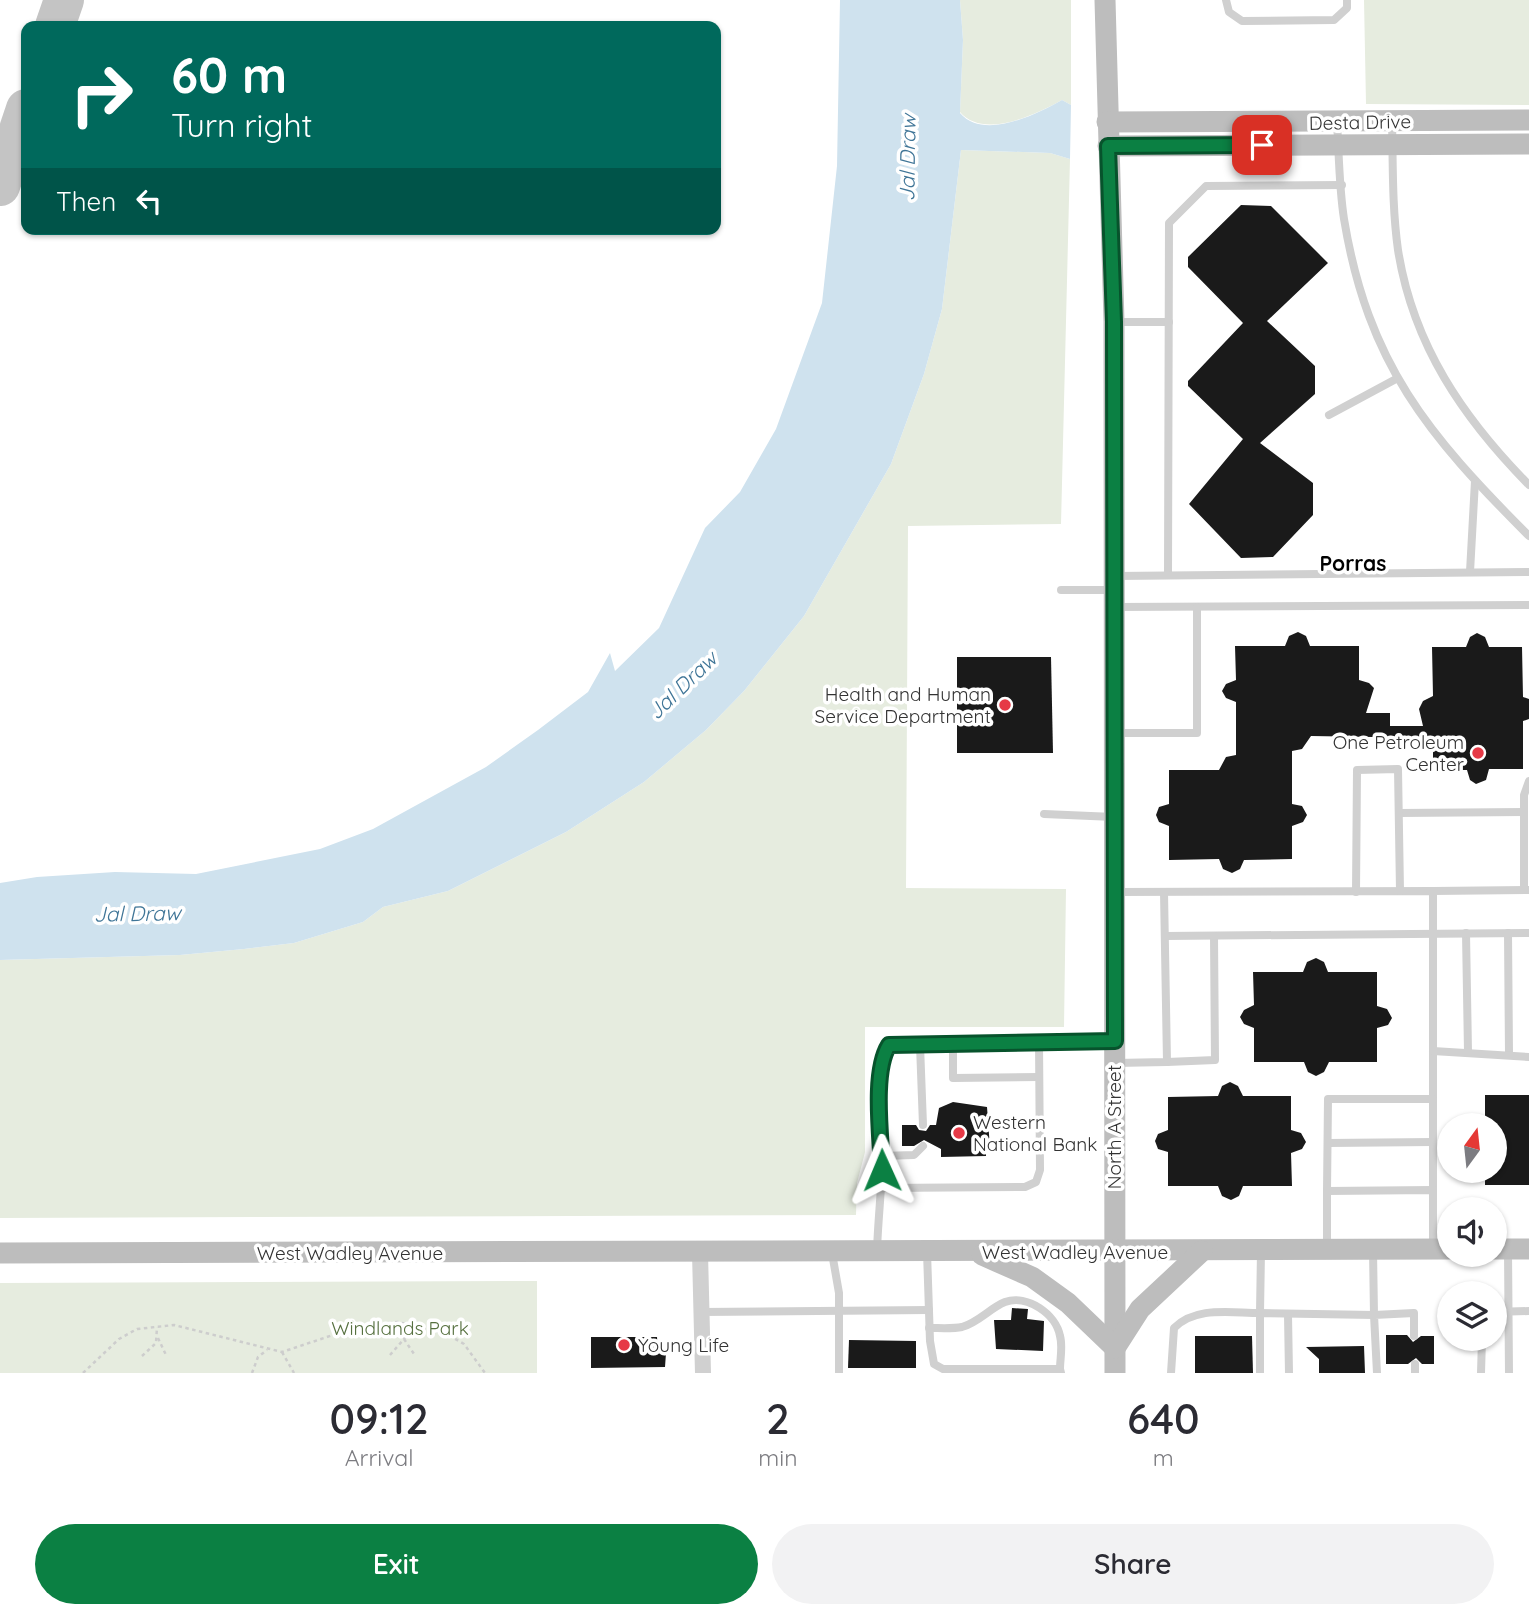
<!DOCTYPE html>
<html lang="en">
<head>
<meta charset="utf-8">
<style>
	body { margin:0; font-family:Quicksand,sans-serif; background:#f2f2f3; color:#2b2b33; height:100vh; display:flex; flex-direction:column; font-size:26px; white-space:nowrap }
	* { box-sizing:border-box; margin:0 }
	p { font-size:23px; color:#7c7c81 }
	.icon { flex:none; width:38px; height:38px; fill:none; stroke:currentColor; stroke-width:2; stroke-linecap:round; stroke-linejoin:round }
	.map { position:relative; height:1373px; overflow:hidden }
	.drawer { display:flex; flex-direction:column; background:#fff; flex:1 }
	.drawer>* { flex:none }
	.top-card { position:absolute; left:21px; top:21px; width:700px; height:214px; border-radius:14px; box-shadow:0 2px 5px #0004; background:#00695c; color:#fff; overflow:hidden }
	.needle { width:46px; rotate:15deg }
	.buttons { position:absolute; left:1437px; top:1113px; display:grid; gap:14px }
	.buttons a { display:grid; place-items:center; width:70px; height:70px; border-radius:50%; background:#fff; box-shadow:0 2px 5px #0004; font-size:35px }
	.pin { position:absolute; display:grid; place-items:center; width:60px; height:60px; color:#fff; margin:-30px; border-radius:14px; box-shadow:0 4px 10px #0006 }
	.me { position:absolute; width:77px; margin:-38px; rotate:359deg; stroke-linejoin:round; filter:drop-shadow(0 0 5px #0008) }
	.turn { display:flex; align-items:center; gap:24px; height:147px; padding:0 35px; font-size:32px }
	.turn .icon { width:91px; height:91px; stroke-width:2.5 }
	.turn b { display:block; font-size:49px; line-height:60px }
	.then { display:flex; align-items:center; height:66px; padding:0 35px; background:#0003; gap:14px; font-size:26px }
	.eta { display:flex; justify-content:space-evenly; align-items:center; height:119px; text-align:center }
	.eta b { font-size:42px; font-weight:600; line-height:49px }
	.primary-button { display:flex; gap:14px; margin-top:auto; padding:14px 35px }
	.primary-button a { flex:1; height:80px; border-radius:42px; background:#0b8043; color:#fff; font-size:28px; font-weight:600; line-height:80px; text-align:center }
	.primary-button a+a { background:#f2f2f3; color:#2b2b33 }
	.map>svg:first-child { display:block }
</style>
</head>
<body>
<div class="map">
<svg width="1529" height="1373" viewBox="0 0 1529 1373">
	<rect width="100%" height="100%" fill="#fff"/>
	<g fill="#e6ecdf">
		<path d="M960,0H1071V105L1062,100C1037,114 984,140 960,112L963,40Z"/>
		<polygon points="1364,0 1529,0 1529,105 1366,104"/>
		<polygon points="961,150 1050,153 1070,159 1061,524 908,526 906,888 1066,889 1064,1027 865,1027 865,1152 857,1183 856,1215 0,1218 0,960 180,955 244,949 294,943 363,922 383,907 448,891 566,832 644,782 706,730 744,691 804,616 891,464 924,374 942,309"/>
		<polygon points="537,1281 537,1373 0,1373 0,1283"/>
	</g>
	<path fill="#cfe2ee" d="M840,0H960L963,40L960,113C984,141 1037,114 1062,100L1071,105L1070,159L1050,153L961,150L942,309L924,374L891,464L804,616L744,691L706,730L644,782L566,832L448,891L383,907L363,922L294,943L244,949L180,955L0,960V883L37,877L115,872L196,874L320,849L373,829L486,767L538,730L588,692L610,653L615,671L659,628L705,528L740,492L776,429L822,303L837,166Z"/>
	<g fill="none" stroke-linecap="round" stroke-linejoin="round">
		<g stroke="#c4c4c4" stroke-width="40">
			<polyline points="55,26 64,0"/>
			<polyline points="0,186 26,109"/>
		</g>
	</g>
	<g fill="#1a1a1a">
		<polygon points="1241,205 1271,206 1328,263 1267,321 1315,366 1315,394 1260,443 1313,483 1313,515 1273,557 1241,558 1189,504 1243,439 1188,386 1188,381 1243,323 1188,267 1188,257"/>
		<polygon points="1298,632 1306,636 1310,646 1359,646 1359,680 1369,683 1374,688 1366,713 1390,713 1390,726 1423,726 1419,709 1423,701 1433,696 1432,647 1466,647 1470,637 1477,633 1485,637 1489,647 1522,647 1523,697 1529,699 1529,719 1523,721 1523,769 1489,769 1486,780 1476,784 1470,780 1467,770 1433,770 1433,738 1311,736 1302,749 1292,751 1292,804 1302,806 1307,815 1303,822 1292,826 1292,859 1244,860 1240,869 1232,873 1223,869 1219,859 1169,860 1169,826 1159,822 1156,815 1159,807 1169,804 1169,770 1219,770 1226,757 1236,755 1236,702 1226,698 1222,691 1226,684 1236,680 1235,646 1285,646 1289,636"/>
		<polygon points="957,657 1051,657 1053,753 957,753"/>
		<polygon points="1316,958 1324,962 1328,972 1377,972 1377,1006 1387,1009 1392,1018 1388,1025 1377,1028 1377,1062 1329,1062 1324,1072 1316,1076 1308,1072 1304,1062 1254,1062 1254,1028 1244,1024 1240,1017 1244,1010 1254,1005 1253,972 1303,972 1307,962"/>
		<polygon points="1230,1082 1238,1086 1243,1096 1291,1096 1291,1130 1301,1133 1306,1142 1302,1149 1291,1153 1292,1186 1243,1186 1239,1196 1231,1200 1222,1196 1218,1186 1168,1186 1168,1152 1158,1149 1155,1141 1158,1134 1168,1130 1168,1097 1218,1096 1222,1086"/>
		<polygon points="1485,1095 1529,1095 1529,1185 1485,1185 1485,1171 1494,1171 1494,1125 1485,1125"/>
		<polygon points="953,1102 987,1107 990,1148 986,1148 986,1156 941,1157 941,1149 924,1140 914,1146 902,1146 902,1125 916,1125 919,1130 926,1131 930,1125 936,1125 939,1108"/>
		<polygon points="1012,1308 1028,1309 1027,1319 1044,1321 1043,1351 996,1349 994,1320 1011,1320"/>
		<polygon points="1386,1335 1407,1335 1413,1342 1421,1336 1434,1336 1434,1364 1422,1364 1416,1358 1408,1364 1386,1364"/>
		<polygon points="1195,1336 1252,1336 1253,1373 1195,1373"/>
		<polygon points="591,1337 657,1337 658,1353 666,1353 665,1367 591,1368"/>
		<polygon points="849,1340 916,1341 916,1368 848,1368"/>
		<polygon points="1364,1346 1365,1373 1319,1373 1319,1359 1306,1347"/>
	</g>
	<g fill="none" stroke-linecap="round" stroke-linejoin="round">
		<g stroke="#cdcdcd" stroke-width="2.5" stroke-dasharray="3.5 3.5" stroke-linecap="butt">
			<polyline points="158,1338 166,1355"/>
			<polyline points="404,1339 414,1354"/>
			<polyline points="282,1352 294,1373"/>
			<polyline points="390,1355 404,1339 408,1324"/>
			<polyline points="142,1356 156,1343 157,1327"/>
			<polyline points="83,1373 119,1339 137,1329 174,1325 282,1352 360,1326 398,1322 447,1334 464,1344 485,1373"/>
			<polyline points="252,1373 258,1357 267,1350"/>
		</g>
		<g stroke="#d0d0d0" stroke-width="8">
			<polyline points="1226,0 1229,12 1242,21 1334,20 1347,8 1347,0"/>
			<path d="M1392,121C1393,164 1392,207 1398,250C1413,345 1463,418 1529,485"/>
			<path d="M1337,122C1339,154 1339,187 1344,219C1368,364 1428,435 1529,536"/>
			<polyline points="1117,322 1169,322"/>
			<polyline points="1329,415 1396,379"/>
			<polyline points="1470,572 1475,481"/>
			<polyline points="1168,575 1169,223 1206,186 1342,185"/>
			<polyline points="1115,576 1529,572"/>
			<polyline points="1061,590 1114,590"/>
			<polyline points="1115,607 1529,605"/>
			<polyline points="1115,733 1197,733 1197,607"/>
			<polyline points="1399,813 1524,812"/>
			<polyline points="1044,814 1114,817"/>
			<polyline points="1524,890 1524,795 1529,781"/>
			<polyline points="1433,891 1529,890"/>
			<polyline points="1116,892 1433,891 1433,1190"/>
			<polyline points="1356,892 1357,770 1398,769 1400,891"/>
			<polyline points="1466,933 1468,1052"/>
			<polyline points="1508,933 1509,1054"/>
			<polyline points="1165,936 1529,933"/>
			<polyline points="953,1044 953,1078 1039,1077"/>
			<polyline points="920,1045 923,1125"/>
			<polyline points="1433,1051 1529,1057"/>
			<polyline points="1167,1062 1215,1060 1214,936"/>
			<polyline points="1115,1063 1167,1062 1164,892"/>
			<polyline points="1328,1143 1433,1142"/>
			<polyline points="881,1156 914,1155 923,1146"/>
			<polyline points="881,1188 1025,1187 1036,1182 1040,1170 1039,1042"/>
			<polyline points="1327,1191 1328,1099 1433,1099"/>
			<polyline points="1327,1248 1327,1191 1433,1190 1433,1246"/>
			<path d="M877,1250C878,1222 881,1195 882,1168C882,1134 871,1073 889,1045L1114,1041"/>
			<polyline points="1508,1250 1509,1373"/>
			<polyline points="927,1252 930,1341 934,1364 943,1369 1060,1369 1061,1373"/>
			<polyline points="832,1253 839,1293 839,1373"/>
			<polyline points="701,1312 929,1310"/>
			<polyline points="1494,1312 1529,1311"/>
			<polyline points="1288,1315 1289,1373"/>
			<path d="M929,1328C940,1328 953,1329 962,1327C979,1322 990,1308 1005,1302C1027,1294 1056,1314 1060,1336C1063,1346 1060,1359 1060,1369"/>
			<polyline points="1415,1364 1415,1373"/>
			<path d="M1171,1373L1174,1328C1196,1306 1230,1313 1260,1313L1261,1251"/>
			<polyline points="1260,1373 1260,1313 1374,1315 1373,1250"/>
			<polyline points="1377,1373 1374,1315 1414,1313 1414,1336"/>
			<polyline points="1481,1373 1482,1339"/>
		</g>
		<polyline stroke="#d0d0d0" stroke-width="16" points="700,1253 703,1373"/>
		<g stroke="#bdbdbd" stroke-width="21">
			<polyline points="1105,0 1114,322 1115,1373"/>
			<polyline points="1107,122 1529,120"/>
			<polyline points="1108,146 1529,144"/>
			<polyline points="1494,1249 1529,1249"/>
			<polyline points="0,1253 1449,1249"/>
			<polyline points="982,1255 1032,1277 1068,1303 1115,1348 1140,1309 1202,1251"/>
		</g>
	</g>
	<g fill="none" stroke-linecap="round" stroke-linejoin="round">
		<defs>
			<path id="route" d="M882,1170C881,1137 872,1072 889,1045L1115,1041L1114,322L1108,146L1262,145"/>
		</defs>
		<use href="#route" stroke="#07532c" stroke-width="18"/>
		<use href="#route" stroke="#0b8043" stroke-width="12"/>
	</g>
	<g fill="#e63946" stroke="#fff" stroke-width="2.5">
		<circle cx="1005" cy="705" r="7"/>
		<circle cx="1478" cy="753" r="7"/>
		<circle cx="959" cy="1133" r="7"/>
		<circle cx="624" cy="1345" r="7"/>
	</g>
	<g text-anchor="middle" dominant-baseline="central" stroke-width="7" stroke-linejoin="round" paint-order="stroke">
		<g font-size="19" fill="#333" stroke="#fff">
			<text transform="translate(1360 122) rotate(-1)">Desta Drive</text>
			<text transform="translate(1114 1127) rotate(-90)">North A Street</text>
			<text x="1075" y="1252">West Wadley Avenue</text>
			<text x="350" y="1253">West Wadley Avenue</text>
		</g>
		<g font-size="19" fill="#333" stroke="#fff" text-anchor="end">
			<text x="991" y="694">Health and Human<tspan x="991" dy="22">Service Department</tspan></text>
			<text x="1464" y="742">One Petroleum<tspan x="1464" dy="22">Center</tspan></text>
			<text x="973" y="1122" text-anchor="start">Western<tspan x="973" dy="22">National Bank</tspan></text>
			<text x="638" y="1345" text-anchor="start">Young Life</text>
		</g>
		<g font-size="19" fill="#56703f" stroke="#fff">
			<text x="400" y="1328">Windlands Park</text>
		</g>
		<g font-size="21" font-style="italic" fill="#3f7597" stroke="#fff">
			<text transform="translate(907 158) rotate(-89)">Jal Draw</text>
			<text transform="translate(682 685) rotate(-44)">Jal Draw</text>
			<text transform="translate(137 913) rotate(-1)">Jal Draw</text>
		</g>
		<g font-size="21" font-weight="bold" fill="#000" stroke="#fff">
			<text x="1353" y="563">Porras</text>
		</g>
	</g>
</svg>
<div class="buttons">
<a><svg class="needle" viewBox="-14 -14 28 28"><path d="M0-13l5 13h-10z" fill="#e53935"/><path d="M0 13l5-13h-10z" fill="#7c7c81"/></svg></a>
<a><svg class="icon" aria-label="sound" viewBox="0 0 24 24"><path d="M4 9h4l5-4v14l-5-4H4zM17 9q2 3 0 6"/></svg></a>
<a><svg class="icon" aria-label="layers" viewBox="0 0 24 24"><path d="M12 4l9 5-9 5-9-5zM3 14l9 5 9-5"/></svg></a>
</div>
<div class="pin" style="left:1262px;top:145px;background:#d93025"><svg class="icon" aria-label="arrive" viewBox="0 0 24 24"><path d="M6 21V4h12l-3 4 3 4H6"/></svg></div>
<svg class="me" style="left:882px;top:1170px" viewBox="-20 -20 40 40"><path d="M0-17L14 15 0 8-14 15z" fill="#0b8043" stroke="#fff" stroke-width="4"/></svg>
<div class="top-card">
<div class="turn"><svg class="icon" aria-label="right" viewBox="0 0 24 24"><path d="M7 20v-9h11M14 6l5 5-5 5"/></svg><div><b>60 m</b>Turn right</div></div>
<div class="then">Then<svg class="icon" aria-label="left" viewBox="0 0 24 24"><path d="M17 20v-9H6M10 6l-5 5 5 5"/></svg></div>
</div>
</div>
<section class="drawer">
<div class="eta">
<div><b>09:12</b><p>Arrival</p></div>
<div><b>2</b><p>min</p></div>
<div><b>640</b><p>m</p></div>
</div>
<div class="primary-button"><a>Exit</a><a>Share</a></div>
</section>
</body>
</html>
